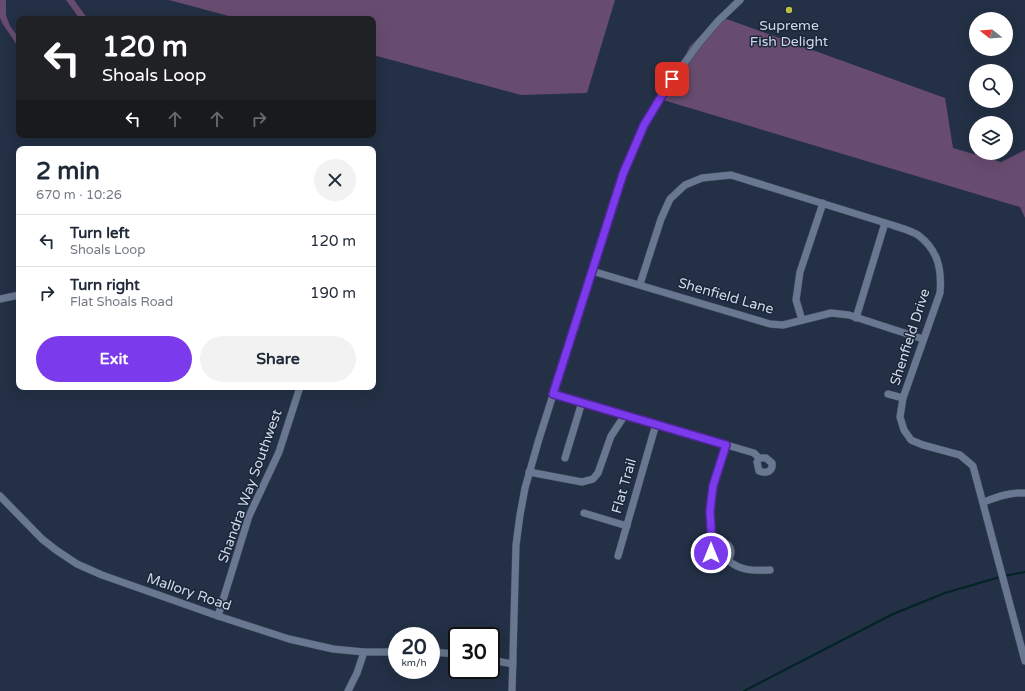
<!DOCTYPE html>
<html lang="en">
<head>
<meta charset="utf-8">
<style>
	body { margin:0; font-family:"Varela Round",sans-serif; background:#f2f2f3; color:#1f2937; height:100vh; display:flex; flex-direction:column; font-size:15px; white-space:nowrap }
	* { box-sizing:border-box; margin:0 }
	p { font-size:13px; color:#747a83 }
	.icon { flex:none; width:22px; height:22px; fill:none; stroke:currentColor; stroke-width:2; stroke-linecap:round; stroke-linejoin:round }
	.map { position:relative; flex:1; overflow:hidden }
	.details { position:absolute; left:16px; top:146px; width:360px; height:244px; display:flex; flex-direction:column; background:#fff; border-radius:8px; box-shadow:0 4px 16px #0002 }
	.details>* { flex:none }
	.guide { position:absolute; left:16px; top:16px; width:360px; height:122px; border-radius:8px; box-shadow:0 4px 16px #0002; background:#202124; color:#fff; overflow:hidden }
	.needle { width:26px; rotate:287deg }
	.tools { position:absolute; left:969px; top:12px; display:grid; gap:8px }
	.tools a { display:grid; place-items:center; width:44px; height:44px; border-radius:50%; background:#fff; box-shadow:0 4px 16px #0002; font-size:20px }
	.speed { position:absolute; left:388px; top:627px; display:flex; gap:8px; font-size:20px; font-weight:700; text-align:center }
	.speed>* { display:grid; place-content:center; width:52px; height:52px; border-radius:50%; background:#fff; box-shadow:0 4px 16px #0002; line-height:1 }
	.speed small { font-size:10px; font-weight:400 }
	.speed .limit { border:2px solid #111; border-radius:6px; background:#fff; color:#111 }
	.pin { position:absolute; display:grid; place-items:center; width:34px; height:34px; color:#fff; margin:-17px; border-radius:8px; box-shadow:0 2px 6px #0006 }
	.me { position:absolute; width:44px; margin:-22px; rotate:0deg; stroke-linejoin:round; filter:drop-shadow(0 0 3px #0008) }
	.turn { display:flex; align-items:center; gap:14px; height:84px; padding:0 20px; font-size:18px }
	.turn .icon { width:52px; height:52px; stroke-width:2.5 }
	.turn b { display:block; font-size:28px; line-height:34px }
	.lanes { display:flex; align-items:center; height:38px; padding:0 20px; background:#0003; justify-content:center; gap:20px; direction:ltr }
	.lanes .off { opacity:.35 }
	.round { display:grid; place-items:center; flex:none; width:42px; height:42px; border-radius:21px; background:#f2f2f3 }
	.summary { display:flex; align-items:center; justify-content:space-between; height:68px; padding:0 20px }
	h1 { font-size:24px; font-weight:800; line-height:30px }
	.action { display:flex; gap:8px; margin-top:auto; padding:8px 20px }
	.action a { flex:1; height:46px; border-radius:24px; background:#7c3aed; color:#fff; font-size:16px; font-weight:800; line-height:46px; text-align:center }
	.action a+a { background:#f2f2f3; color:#1f2937 }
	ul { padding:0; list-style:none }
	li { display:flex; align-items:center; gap:12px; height:52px; padding:0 20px; border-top:1px solid #e0e1e3 }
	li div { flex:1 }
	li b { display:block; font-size:15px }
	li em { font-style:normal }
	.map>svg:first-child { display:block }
</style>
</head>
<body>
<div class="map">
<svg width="1025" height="691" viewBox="0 0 1025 691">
	<rect width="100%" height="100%" fill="#233045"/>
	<g fill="#684c70">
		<polygon points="0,0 6,0 6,15 10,26 19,38 19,48 2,23 0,18"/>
		<polygon points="66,0 74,0 88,19 80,19"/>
		<polygon points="169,0 615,0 587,93 521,95 373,55 373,19 240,19"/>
		<polygon points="721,17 945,98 953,148 1001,162 1025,150 1025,218 1020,207 663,100 690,46"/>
	</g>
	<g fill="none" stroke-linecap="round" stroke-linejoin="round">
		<g stroke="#032325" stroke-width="2">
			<polyline points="1004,576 1025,572"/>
			<polyline points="744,691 893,614 945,593 1000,577"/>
		</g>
		<defs>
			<g id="minor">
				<polyline points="592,271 770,324 783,325 831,313 849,315 923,339"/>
				<path d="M640,284L661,219L670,199L685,185L702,178L731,175L892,225C900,228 910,230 918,235C938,250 942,269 940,293L903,398L900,417L904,430L911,440L923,445L960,455L973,466L1025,661"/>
				<polyline points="0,299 19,295"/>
				<polyline points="856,318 885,223"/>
				<polyline points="802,320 796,300 800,272 823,203"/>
				<path d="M553,394L754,453L759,458L757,462L759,471C767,474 773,471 772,463L766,458H759"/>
				<polyline points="888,394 903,398"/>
				<polyline points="565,458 582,402"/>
				<polyline points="529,472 582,482 593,479 598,473 611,436 625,415"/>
				<polyline points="0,496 42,539 56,550 77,564 102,575 218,616 289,639 333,649 364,652 397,652"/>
				<path d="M984,502C997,497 1010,492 1025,493"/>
				<polyline points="584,513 627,526"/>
				<circle cx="721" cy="552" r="10"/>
				<polyline points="713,547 710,511 713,486 726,445"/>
				<polyline points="618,556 656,424"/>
				<path d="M727,559C739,571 754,571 770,570"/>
				<polyline points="218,616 249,516 279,452 300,387"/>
				<polyline points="431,652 457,654"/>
				<polyline points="491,660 513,664"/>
				<polyline points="348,691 357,673 364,652"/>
				<polyline points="512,691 516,545 520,515 525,488 539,439 623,175 644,125 664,91 699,43 718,21 740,0"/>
			</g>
		</defs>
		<use href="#minor" stroke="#3f4a5b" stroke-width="8"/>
		<use href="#minor" stroke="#697890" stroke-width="7"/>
	</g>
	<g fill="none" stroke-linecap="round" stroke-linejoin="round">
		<defs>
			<polyline id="route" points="672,79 644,125 623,174 553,394 726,445 713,486 710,511 712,547 711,553"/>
		</defs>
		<use href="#route" stroke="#51269a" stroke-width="10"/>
		<use href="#route" stroke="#7c3aed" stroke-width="7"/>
	</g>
	<circle fill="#bac045" stroke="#1a263a" stroke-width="1.5" cx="789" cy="10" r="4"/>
	<g text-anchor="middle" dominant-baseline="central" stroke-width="3" stroke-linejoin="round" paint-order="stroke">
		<g font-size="14" fill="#d1d9e7" stroke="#1a263a">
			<text x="789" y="25">Supreme<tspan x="789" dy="16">Fish Delight</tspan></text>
		</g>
		<g font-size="14" fill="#d1d9e7" stroke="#1a263a">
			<text transform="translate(726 296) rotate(16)">Shenfield Lane</text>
			<text transform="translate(910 337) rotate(-72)">Shenfield Drive</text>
			<text transform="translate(250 486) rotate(-70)">Shandra Way Southwest</text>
			<text transform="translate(624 486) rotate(-74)">Flat Trail</text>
			<text transform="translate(189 592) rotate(19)">Mallory Road</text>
		</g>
	</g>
</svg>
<div class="tools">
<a><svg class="needle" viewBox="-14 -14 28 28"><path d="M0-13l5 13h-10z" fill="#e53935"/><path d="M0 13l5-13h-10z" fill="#747a83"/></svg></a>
<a><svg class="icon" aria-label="search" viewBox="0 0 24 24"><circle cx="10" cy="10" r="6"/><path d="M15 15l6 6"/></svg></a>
<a><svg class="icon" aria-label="layers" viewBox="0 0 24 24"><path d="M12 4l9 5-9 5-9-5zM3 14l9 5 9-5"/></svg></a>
</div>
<div class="speed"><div>20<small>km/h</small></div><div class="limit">30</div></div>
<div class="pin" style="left:672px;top:79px;background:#d93025"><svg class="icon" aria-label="arrive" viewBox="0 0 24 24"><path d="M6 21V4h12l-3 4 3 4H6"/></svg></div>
<svg class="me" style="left:711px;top:553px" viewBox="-20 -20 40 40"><circle r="17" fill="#7c3aed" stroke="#fff" stroke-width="3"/><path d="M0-11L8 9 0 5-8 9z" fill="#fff"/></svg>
<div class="guide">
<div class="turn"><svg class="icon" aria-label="left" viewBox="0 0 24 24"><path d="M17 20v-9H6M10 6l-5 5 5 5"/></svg><div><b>120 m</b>Shoals Loop</div></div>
<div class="lanes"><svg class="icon" aria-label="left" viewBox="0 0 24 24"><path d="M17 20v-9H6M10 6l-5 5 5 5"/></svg><svg class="icon off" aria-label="ahead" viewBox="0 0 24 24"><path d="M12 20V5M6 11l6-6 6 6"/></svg><svg class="icon off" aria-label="ahead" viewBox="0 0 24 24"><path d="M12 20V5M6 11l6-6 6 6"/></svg><svg class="icon off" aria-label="right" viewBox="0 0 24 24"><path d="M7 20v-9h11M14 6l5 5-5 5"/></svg></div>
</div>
<section class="details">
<div class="summary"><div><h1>2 min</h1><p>670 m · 10:26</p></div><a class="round"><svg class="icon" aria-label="close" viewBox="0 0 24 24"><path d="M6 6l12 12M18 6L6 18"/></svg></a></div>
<ul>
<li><svg class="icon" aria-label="left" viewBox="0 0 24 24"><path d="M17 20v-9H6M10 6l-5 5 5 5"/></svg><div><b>Turn left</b><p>Shoals Loop</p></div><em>120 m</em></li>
<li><svg class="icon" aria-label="right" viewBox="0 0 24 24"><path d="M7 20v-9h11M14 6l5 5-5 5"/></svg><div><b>Turn right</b><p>Flat Shoals Road</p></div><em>190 m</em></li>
</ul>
<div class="action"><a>Exit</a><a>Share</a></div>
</section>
</div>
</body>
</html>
